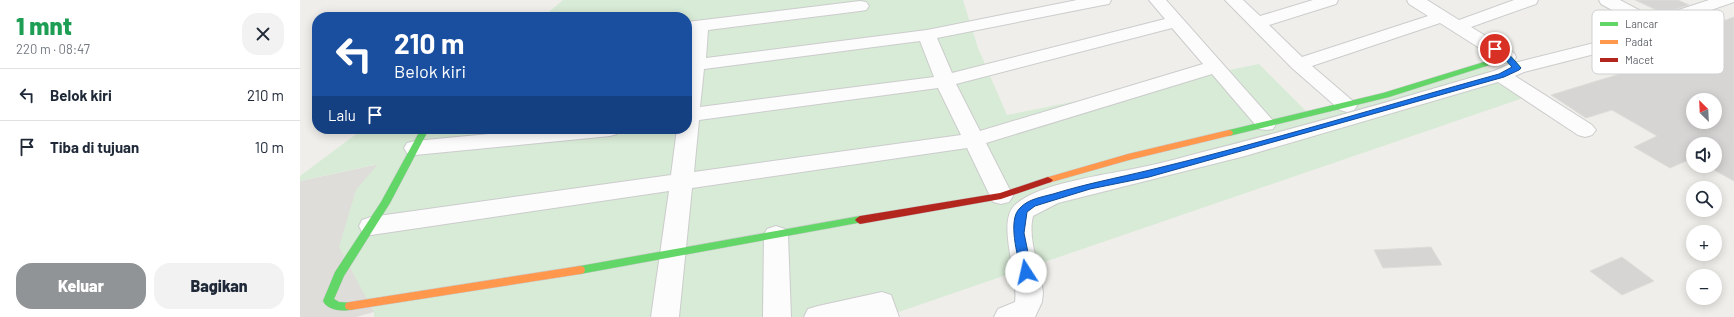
<!DOCTYPE html>
<html lang="id">
<head>
<meta charset="utf-8">
<style>
	body { margin:0; font-family:Barlow,sans-serif; background:#f2f2f3; color:#1f2937; height:100vh; display:flex; flex-direction:column; font-size:15px; white-space:nowrap }
	* { box-sizing:border-box; margin:0 }
	p { font-size:13px; color:#747a83 }
	.icon { flex:none; width:22px; height:22px; fill:none; stroke:currentColor; stroke-width:2; stroke-linecap:round; stroke-linejoin:round }
	.map { position:relative; flex:1; overflow:hidden }
	.panel { display:flex; flex-direction:column; background:#fff; width:300px }
	.panel>* { flex:none }
	.top-card { position:absolute; left:12px; top:12px; width:380px; height:122px; border-radius:16px; box-shadow:0 2px 10px #0003; background:#1a4fa0; color:#fff; overflow:hidden }
	.needle { width:26px; rotate:336deg }
	.controls { position:absolute; left:1386px; top:93px; display:grid; gap:8px }
	.controls a { display:grid; place-items:center; width:36px; height:36px; border-radius:50%; background:#fff; box-shadow:0 2px 10px #0003; font-size:20px }
	.pin { position:absolute; display:grid; place-items:center; width:34px; height:34px; color:#fff; margin:-17px; border:2px solid #fff; border-radius:50%; box-shadow:0 1px 4px #0007 }
	.me { position:absolute; width:44px; margin:-22px; rotate:350deg; stroke-linejoin:round; filter:drop-shadow(0 0 3px #0008) }
	.turn { display:flex; align-items:center; gap:14px; height:84px; padding:0 16px; font-size:18px }
	.turn .icon { width:52px; height:52px; stroke-width:2.5 }
	.turn b { display:block; font-size:28px; line-height:34px }
	.then { display:flex; align-items:center; height:38px; padding:0 16px; background:#0003; gap:8px; font-size:15px }
	.round { display:grid; place-items:center; flex:none; width:42px; height:42px; border-radius:16px; background:#f2f2f3 }
	.overview { display:flex; align-items:center; justify-content:space-between; height:68px; padding:0 16px }
	h1 { font-size:24px; font-weight:800; line-height:30px; color:#1e9e55 }
	.primary-button { display:flex; gap:8px; margin-top:auto; padding:8px 16px }
	.primary-button a { flex:1; height:46px; border-radius:16px; background:#919496; color:#fff; font-size:16px; font-weight:800; line-height:46px; text-align:center }
	.primary-button a+a { background:#f2f2f3; color:#1f2937 }
	ul { padding:0; list-style:none }
	li { display:flex; align-items:center; gap:12px; height:52px; padding:0 16px; border-top:1px solid #e0e1e3 }
	li div { flex:1 }
	li b { display:block; font-size:15px }
	li em { font-style:normal }
	main { display:flex; flex:1; min-height:0 }
	.map>svg:first-child { display:block }
</style>
</head>
<body>
<main>
<section class="panel">
<div class="overview"><div><h1>1 mnt</h1><p>220 m · 08:47</p></div><a class="round"><svg class="icon" aria-label="close" viewBox="0 0 24 24"><path d="M6 6l12 12M18 6L6 18"/></svg></a></div>
<ul>
<li><svg class="icon" aria-label="left" viewBox="0 0 24 24"><path d="M17 20v-9H6M10 6l-5 5 5 5"/></svg><div><b>Belok kiri</b></div><em>210 m</em></li>
<li><svg class="icon" aria-label="arrive" viewBox="0 0 24 24"><path d="M6 21V4h12l-3 4 3 4H6"/></svg><div><b>Tiba di tujuan</b></div><em>10 m</em></li>
</ul>
<div class="primary-button"><a>Keluar</a><a>Bagikan</a></div>
</section>
<div class="map">
<svg width="1434" height="317" viewBox="0 0 1434 317">
	<rect width="100%" height="100%" fill="#efeeea"/>
	<polygon fill="#dfddda" points="79,164 74,312 56,317 0,317 0,181"/>
	<polygon fill="#d8ebd6" points="263,0 663,0 678,48 707,115 959,64 1009,114 1183,65 1226,97 584,317 74,317 74,312 39,247 56,190 78,164 0,181 0,176 63,129 387,129 387,17 243,17"/>
	<g fill="#d6d5d3" stroke="#deddd9" fill-rule="evenodd">
		<polygon points="1335,0 1378,0 1389,5 1363,13"/>
		<path d="M1407,13L1423,21L1434,17V181L1407,166H1415V144H1393V158L1370,168L1334,147L1357,136L1312,110L1286,118L1251,95L1349,65L1339,59L1405,37L1392,30L1396,29L1381,22ZM1393,100H1415V122H1393Z"/>
		<polygon points="1131,247 1142,265 1083,268 1074,250"/>
		<polygon points="1322,257 1354,281 1322,295 1290,271"/>
	</g>
	<g fill="none" stroke-linecap="round" stroke-linejoin="round">
		<defs>
			<g id="street">
				<path d="M777,0H811L809,4L803,5L637,38L652,73L865,19L849,0H866L976,124L973,129L966,130L959,129L912,74L686,143L713,196L709,202L701,204L693,202L667,148L392,188L379,317H351L369,191L71,235L62,232L59,226L62,220L71,217L371,175L377,129H387V56L390,32H387V22L560,1L566,2L569,6L566,10L560,11L408,30L406,58L627,30ZM872,28L903,64L680,131L656,84ZM620,41L634,77L400,107L404,69ZM638,88L661,135L394,172L399,120Z"/>
				<polygon points="925,0 943,0 960,16 1013,0 1038,0 1036,4 969,25 1002,57 1128,16 1109,4 1107,0 1127,0 1159,20 1214,0 1238,0 1236,4 1171,27 1214,53 1216,57 1214,61 1207,63 1200,61 1140,23 1012,66 1054,102 1057,106 1054,110 1047,112 1040,110 992,68"/>
				<path d="M1299,0H1320L1354,18L1409,0H1434V2L1368,25L1365,32L1342,42L1224,72L1215,76L1292,125L1296,130L1292,135L1285,137L1278,135L1198,82L945,156L758,203L733,216C727,241 741,268 743,293L742,302L735,317H694L698,309L715,302C719,276 696,222 715,205C737,184 803,175 833,169C854,165 874,160 895,154C995,129 1095,100 1194,71L1210,64L1330,34L1345,28L1301,4Z"/>
				<polygon points="241,129 321,129 317,134 310,136 115,155 107,153 104,148 107,143 115,141"/>
				<polygon points="476,226 485,229 488,235 491,317 463,317 464,235 467,229"/>
				<polygon points="582,292 591,295 599,317 504,317 508,309 518,306"/>
			</g>
			<g id="fast">
				<polygon points="1207,55 1210,55 1220,66 1221,68 1220,70 1214,70 1205,60 1089,97 929,136 925,133 929,130 1083,93"/>
				<path d="M121,129H129L90,203L44,276L34,299L39,302L54,303L55,306L54,309C44,312 28,311 23,301L35,272L81,202Z"/>
				<polygon points="560,216 563,218 565,220 563,222 280,274 276,273 275,270 276,267 280,266"/>
			</g>
			<g id="slow">
				<polygon points="929,130 932,131 933,133 932,135 829,160 748,183 743,180 745,178 828,154"/>
				<polygon points="280,266 284,267 285,270 284,273 280,274 50,310 46,309 45,306 46,303 50,302"/>
			</g>
			<polygon id="jam" points="748,177 753,180 751,182 701,199 560,224 557,222 555,220 557,218 560,216 700,193"/>
		</defs>
		<use href="#street" stroke="#cbcccc" stroke-width="2"/>
		<use href="#fast" stroke="#cacacb" stroke-width="1"/>
		<use href="#slow" stroke="#cacacb" stroke-width="1"/>
		<use href="#jam" stroke="#cacacb" stroke-width="1"/>
		<use href="#street" fill="#fdfcfc" fill-rule="evenodd"/>
		<use href="#fast" fill="#63d668" fill-rule="evenodd"/>
		<use href="#slow" fill="#ff974d" fill-rule="evenodd"/>
		<use href="#jam" fill="#b3261e" fill-rule="evenodd"/>
	</g>
	<path fill="#1a73e8" stroke="#114b97" d="M1192,47C1204,46 1214,60 1221,68L1219,70L1204,77L849,177L790,189L735,206L727,212L724,233L732,272L726,276L721,272C718,256 707,220 720,208C728,199 742,197 753,194C785,184 817,178 850,170C967,142 1083,106 1199,74L1212,67L1204,58L1192,51Z"/>
	<rect x="1292" y="10" width="132" height="64" rx="6" fill="#fff" stroke="#cfd0d2" stroke-width="1"/>
	<rect x="1300" y="22" width="18" height="4" fill="#63d668"/>
	<rect x="1300" y="40" width="18" height="4" fill="#ff974d"/>
	<rect x="1300" y="58" width="18" height="4" fill="#b3261e"/>
	<g font-size="11" fill="#5f6368">
		<text x="1325" y="28">Lancar</text>
		<text x="1325" y="46">Padat</text>
		<text x="1325" y="64">Macet</text>
	</g>
</svg>
<div class="controls">
<a><svg class="needle" viewBox="-14 -14 28 28"><path d="M0-13l5 13h-10z" fill="#e53935"/><path d="M0 13l5-13h-10z" fill="#747a83"/></svg></a>
<a><svg class="icon" aria-label="sound" viewBox="0 0 24 24"><path d="M4 9h4l5-4v14l-5-4H4zM17 9q2 3 0 6"/></svg></a>
<a><svg class="icon" aria-label="search" viewBox="0 0 24 24"><circle cx="10" cy="10" r="6"/><path d="M15 15l6 6"/></svg></a>
<a>+</a>
<a>−</a>
</div>
<div class="pin" style="left:1195px;top:49px;background:#d93025"><svg class="icon" aria-label="arrive" viewBox="0 0 24 24"><path d="M6 21V4h12l-3 4 3 4H6"/></svg></div>
<svg class="me" style="left:726px;top:272px" viewBox="-20 -20 40 40"><circle r="19" fill="#fff"/><path d="M0-13L10 11 0 6-10 11z" fill="#1a73e8"/></svg>
<div class="top-card">
<div class="turn"><svg class="icon" aria-label="left" viewBox="0 0 24 24"><path d="M17 20v-9H6M10 6l-5 5 5 5"/></svg><div><b>210 m</b>Belok kiri</div></div>
<div class="then">Lalu<svg class="icon" aria-label="arrive" viewBox="0 0 24 24"><path d="M6 21V4h12l-3 4 3 4H6"/></svg></div>
</div>
</div>
</main>
</body>
</html>
